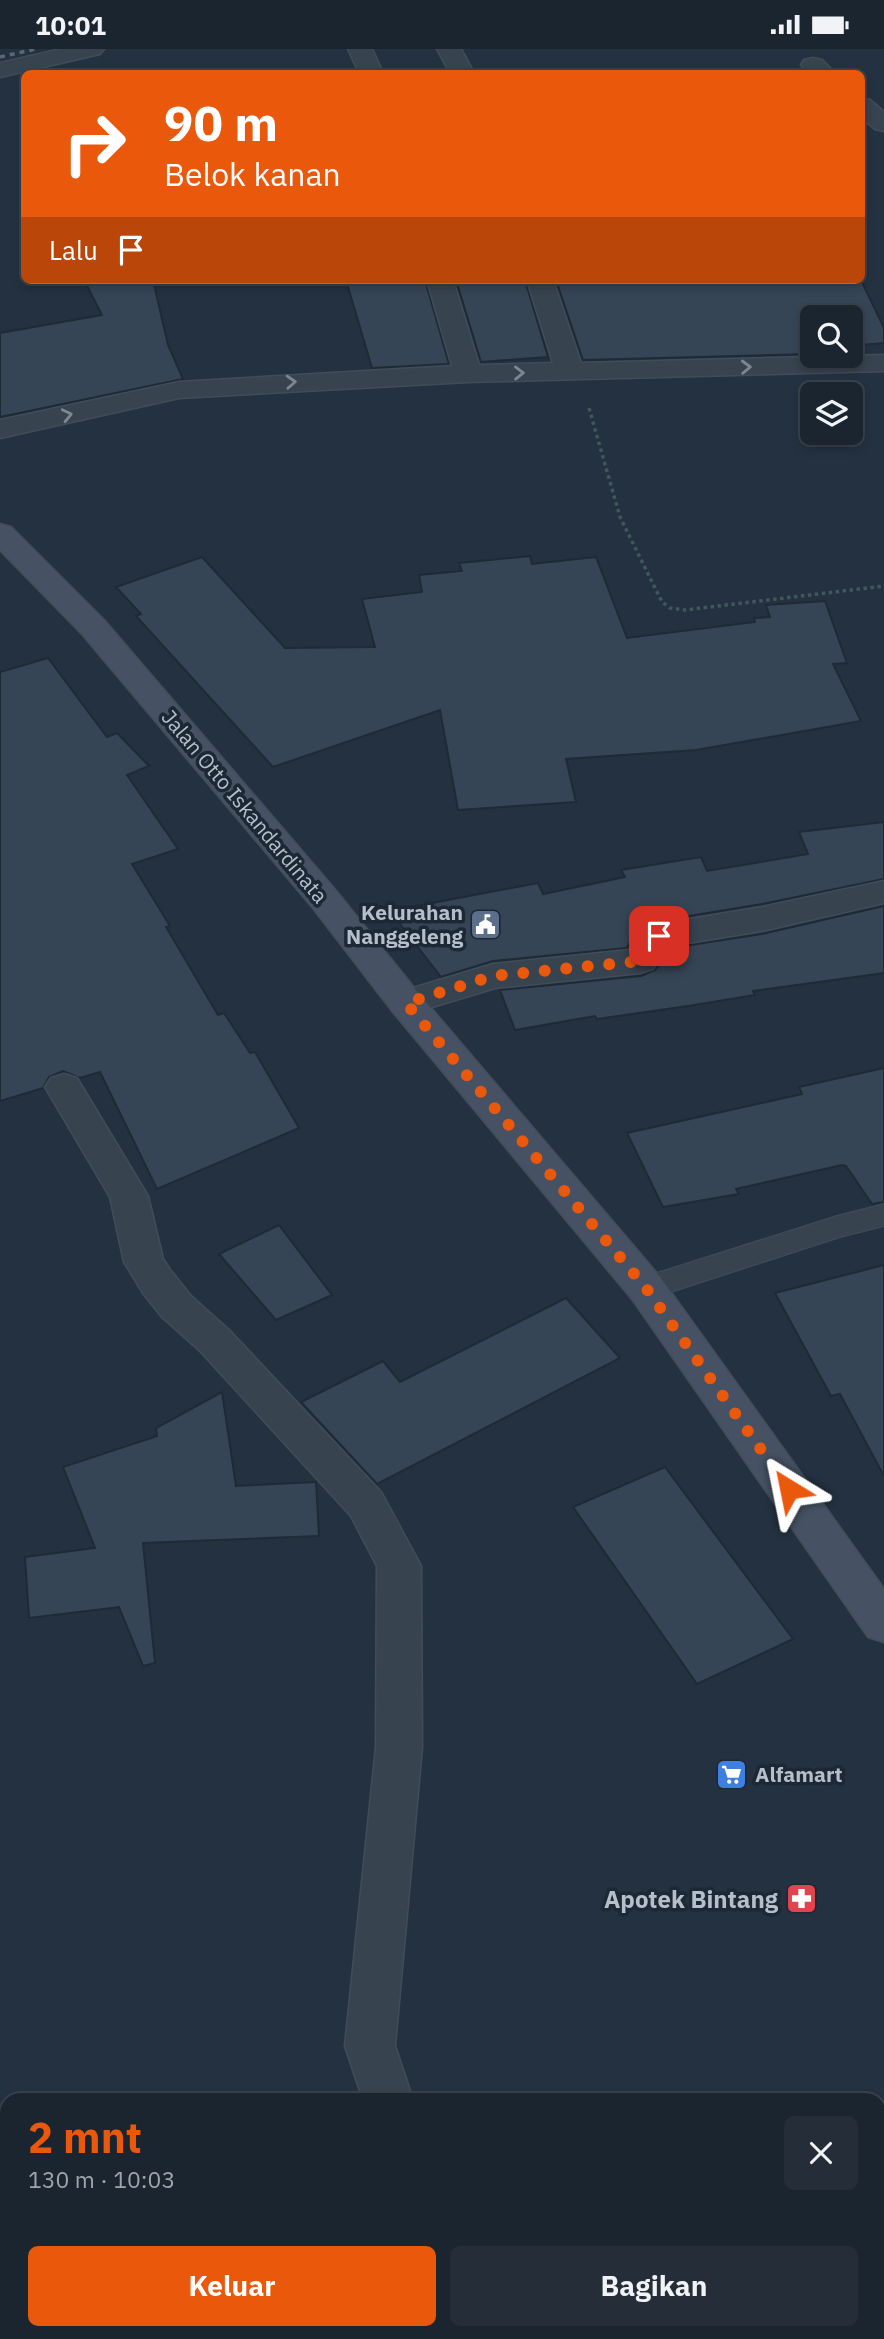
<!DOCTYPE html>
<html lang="id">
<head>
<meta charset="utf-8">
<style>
	body { margin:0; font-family:"IBM Plex Sans",sans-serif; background:#242d38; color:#f1f3f6; height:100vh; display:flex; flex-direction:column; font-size:26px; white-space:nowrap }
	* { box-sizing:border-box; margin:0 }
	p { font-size:23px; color:#a0a5ab }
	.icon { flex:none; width:38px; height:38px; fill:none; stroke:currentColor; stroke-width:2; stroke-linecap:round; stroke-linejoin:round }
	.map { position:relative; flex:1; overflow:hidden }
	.sheet { position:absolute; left:0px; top:2044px; width:886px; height:247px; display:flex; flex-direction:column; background:#1b2530; border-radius:21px 21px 0 0; box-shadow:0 4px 10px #0003,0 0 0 2px #39424c }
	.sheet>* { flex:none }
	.hud { position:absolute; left:21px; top:21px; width:844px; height:214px; border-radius:10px; box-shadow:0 4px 10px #0003,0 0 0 2px #39424c; background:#ea580c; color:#fff; overflow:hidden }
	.buttons { position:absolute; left:800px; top:256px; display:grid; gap:14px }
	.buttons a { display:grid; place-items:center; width:63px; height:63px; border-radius:10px; background:#1b2530; box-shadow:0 4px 10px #0003,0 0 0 2px #39424c; font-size:35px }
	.pin { position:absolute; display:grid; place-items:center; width:60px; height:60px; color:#fff; margin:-30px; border-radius:14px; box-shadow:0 4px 10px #0006 }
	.me { position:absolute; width:77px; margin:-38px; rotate:325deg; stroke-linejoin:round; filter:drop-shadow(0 0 5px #0008) }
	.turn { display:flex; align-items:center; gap:24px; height:147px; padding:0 28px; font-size:32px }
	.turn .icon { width:91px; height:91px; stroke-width:2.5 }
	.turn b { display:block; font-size:49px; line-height:60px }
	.then { display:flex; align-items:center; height:66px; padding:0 28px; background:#0003; gap:14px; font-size:26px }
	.round { display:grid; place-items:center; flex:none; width:74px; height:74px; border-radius:10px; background:#242d38 }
	.summary { display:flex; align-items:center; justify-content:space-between; height:119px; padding:0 28px }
	h1 { font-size:42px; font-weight:700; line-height:52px; color:#ea580c }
	.action { display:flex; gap:14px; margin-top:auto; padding:14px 28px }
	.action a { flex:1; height:80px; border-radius:10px; background:#ea580c; color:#fff; font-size:28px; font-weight:700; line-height:80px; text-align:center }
	.action a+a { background:#242d38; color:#f1f3f6 }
	.status { display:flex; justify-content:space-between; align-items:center; height:49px; padding:0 35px; background:#1b2530; direction:ltr }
	.status svg { height:19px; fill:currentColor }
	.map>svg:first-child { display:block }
</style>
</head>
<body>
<div class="status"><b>10:01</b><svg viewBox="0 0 49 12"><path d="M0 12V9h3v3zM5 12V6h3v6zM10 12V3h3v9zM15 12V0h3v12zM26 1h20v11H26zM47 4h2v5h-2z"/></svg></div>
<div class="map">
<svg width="884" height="2290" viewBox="0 0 884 2290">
	<rect width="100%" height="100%" fill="#243140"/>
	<g fill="#364556" stroke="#1f2a37" stroke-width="2">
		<polygon points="84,231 153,231 168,296 183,330 0,368 0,284 102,266"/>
		<polygon points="346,231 425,231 449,315 372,319"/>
		<polygon points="456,231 525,231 548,308 481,313"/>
		<polygon points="556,231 861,231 884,279 884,294 850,297 850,268 812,268 812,305 583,311"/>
		<polygon points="530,507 532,515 596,508 627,589 755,573 754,569 770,568 766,556 825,552 847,614 833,615 861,672 696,701 566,710 576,753 458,761 440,661 273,718 136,567 141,565 116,538 202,508 285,599 375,598 362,550 422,543 419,526 462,522 459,514"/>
		<polygon points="48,609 107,688 117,684 149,717 127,726 178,800 132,815 170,877 166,878 218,966 224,964 250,1004 255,1003 299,1079 157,1140 100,1023 80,1029 63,1022 49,1028 43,1039 0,1052 0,623"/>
		<polygon points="884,773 884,830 762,855 659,872 635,884 627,899 493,912 441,928 390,862 538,834 543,845 625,828 621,821 701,808 707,822 808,805 799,783"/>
		<polygon points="884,857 884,924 753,942 755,946 688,957 597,970 595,967 515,981 500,941 641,927 655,921 671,899 762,885"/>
		<polygon points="884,1019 884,1153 872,1155 846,1117 842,1116 736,1140 739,1145 663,1158 627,1084 802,1045 799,1038"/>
		<polygon points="279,1176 332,1246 276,1271 219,1205"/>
		<polygon points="884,1216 884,1427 840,1345 831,1347 775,1244"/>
		<polygon points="566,1249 620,1309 377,1435 301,1353 383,1312 400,1333"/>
		<polygon points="222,1343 236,1437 316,1433 319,1487 143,1494 155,1614 143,1617 119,1558 29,1569 25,1508 95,1499 63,1418 157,1387 156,1379"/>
		<polygon points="665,1418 793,1590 697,1635 573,1458"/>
	</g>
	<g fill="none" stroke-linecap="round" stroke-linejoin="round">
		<defs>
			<polygon id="service" points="884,1155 884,1177 840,1188 646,1251 635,1247 631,1239 635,1231 837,1167"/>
			<g id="minor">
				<polygon points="61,0 104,0 100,5 0,28 0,14"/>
				<polygon points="348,0 372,0 383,24 359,24"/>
				<polygon points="437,0 461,0 474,24 450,24"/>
				<polygon points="813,9 822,11 835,24 809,24 801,16 804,11"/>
				<polygon points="861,49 870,51 884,63 884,82 875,80 861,68"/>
				<polygon points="427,231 453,231 479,316 553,314 527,231 553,231 581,314 884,306 884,322 468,333 179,349 0,389 0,371 179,333 452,317"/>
				<polygon points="884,832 884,854 762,882 669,897 653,920 640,924 495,939 406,966 393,963 388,954 393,945 493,915 629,901 636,886 659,875 762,858"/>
				<polygon points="64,1025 77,1029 148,1147 163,1210 171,1222 190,1246 229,1281 381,1443 421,1517 422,1698 395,1997 413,2051 363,2051 345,1997 376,1698 377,1517 351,1467 201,1303 162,1268 143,1244 124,1213 110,1148 45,1038 51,1029"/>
				<polygon points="439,2284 492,2284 495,2290 441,2290"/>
			</g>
			<polygon id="secondary" points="0,475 11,478 104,571 337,843 419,945 660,1228 884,1540 884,1593 868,1588 632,1250 393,963 313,859 82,585 0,501"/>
		</defs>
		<use href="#service" stroke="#424c59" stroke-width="2"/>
		<use href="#minor" stroke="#424c59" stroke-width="3"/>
		<use href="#secondary" stroke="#424c59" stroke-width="3"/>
		<polyline stroke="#3f5859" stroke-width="3.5" stroke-dasharray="3.5 3.5" stroke-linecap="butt" points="589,359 620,468 662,553 670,559 685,561 884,537"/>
		<use href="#service" fill="#384350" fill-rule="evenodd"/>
		<use href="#minor" fill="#384350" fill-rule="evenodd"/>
		<use href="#secondary" fill="#465263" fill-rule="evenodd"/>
		<polyline stroke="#5a6777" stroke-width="3.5" stroke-dasharray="5 5" stroke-linecap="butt" points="0,8 36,0"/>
	</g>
	<defs><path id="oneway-chevron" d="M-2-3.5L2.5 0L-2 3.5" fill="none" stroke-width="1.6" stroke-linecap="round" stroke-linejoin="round" transform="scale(1.75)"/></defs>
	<g stroke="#7d8794">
		<use href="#oneway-chevron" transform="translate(746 318) rotate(-2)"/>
		<use href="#oneway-chevron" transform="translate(519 324) rotate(-1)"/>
		<use href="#oneway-chevron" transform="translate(291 333) rotate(-3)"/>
		<use href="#oneway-chevron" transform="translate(67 366) rotate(-13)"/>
	</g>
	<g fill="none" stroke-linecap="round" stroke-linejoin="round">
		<polyline stroke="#ea580c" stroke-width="12" stroke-dasharray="0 21.6" points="659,887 648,894 648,902 640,912 493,927 406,954 646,1239 789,1440"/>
	</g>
	<defs>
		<symbol id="civic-square" viewBox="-11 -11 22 22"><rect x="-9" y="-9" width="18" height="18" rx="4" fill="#5c6f8a" stroke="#1d2835"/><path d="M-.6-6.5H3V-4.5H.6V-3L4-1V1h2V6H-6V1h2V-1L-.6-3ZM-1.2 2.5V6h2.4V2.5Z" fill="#fff"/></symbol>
		<symbol id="supermarket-square" viewBox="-11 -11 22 22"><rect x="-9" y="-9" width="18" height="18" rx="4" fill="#3f7fe0" stroke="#1d2835"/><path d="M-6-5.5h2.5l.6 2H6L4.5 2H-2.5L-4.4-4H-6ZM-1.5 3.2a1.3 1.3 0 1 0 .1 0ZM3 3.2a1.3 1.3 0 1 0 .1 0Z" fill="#fff"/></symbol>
		<symbol id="pharmacy-square" viewBox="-11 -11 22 22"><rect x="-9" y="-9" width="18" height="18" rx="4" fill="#e0444e" stroke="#1d2835"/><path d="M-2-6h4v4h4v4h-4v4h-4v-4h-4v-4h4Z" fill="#fff"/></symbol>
	</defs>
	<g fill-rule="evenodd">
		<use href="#civic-square" x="468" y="858" width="35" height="35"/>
		<use href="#supermarket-square" x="714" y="1708" width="35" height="35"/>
		<use href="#pharmacy-square" x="784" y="1832" width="35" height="35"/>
	</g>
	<g text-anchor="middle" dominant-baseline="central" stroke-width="7" stroke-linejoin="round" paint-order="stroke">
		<g font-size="21" fill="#b5becb" stroke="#1d2835">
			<text transform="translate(245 757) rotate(50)">Jalan Otto Iskandardinata</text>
		</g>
		<g font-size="21" font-weight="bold" fill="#b5becb" stroke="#1d2835" text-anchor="end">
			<text x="463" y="863">Kelurahan<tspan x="463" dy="24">Nanggeleng</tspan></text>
			<text x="755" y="1725" text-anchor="start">Alfamart</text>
		</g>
		<g font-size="24" font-weight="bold" fill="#b5becb" stroke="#1d2835" text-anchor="end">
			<text x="778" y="1850">Apotek Bintang</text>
		</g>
	</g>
</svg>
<div class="buttons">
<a><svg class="icon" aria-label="search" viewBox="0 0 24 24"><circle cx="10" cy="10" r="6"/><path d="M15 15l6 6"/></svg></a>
<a><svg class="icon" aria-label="layers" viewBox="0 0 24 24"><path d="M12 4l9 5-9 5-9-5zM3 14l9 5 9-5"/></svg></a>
</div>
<div class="pin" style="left:659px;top:887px;background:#d93025"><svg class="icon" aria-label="arrive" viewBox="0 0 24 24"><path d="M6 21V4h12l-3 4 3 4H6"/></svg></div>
<svg class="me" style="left:789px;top:1440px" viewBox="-20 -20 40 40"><path d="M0-17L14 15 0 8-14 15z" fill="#ea580c" stroke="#fff" stroke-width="4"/></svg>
<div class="hud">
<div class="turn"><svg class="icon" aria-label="right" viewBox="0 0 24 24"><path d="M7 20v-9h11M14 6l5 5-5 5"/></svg><div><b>90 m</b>Belok kanan</div></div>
<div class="then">Lalu<svg class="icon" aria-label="arrive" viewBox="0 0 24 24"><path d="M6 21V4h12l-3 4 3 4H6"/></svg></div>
</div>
<section class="sheet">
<div class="summary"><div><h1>2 mnt</h1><p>130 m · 10:03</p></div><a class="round"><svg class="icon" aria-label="close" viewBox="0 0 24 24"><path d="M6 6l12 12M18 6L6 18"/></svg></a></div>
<div class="action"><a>Keluar</a><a>Bagikan</a></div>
</section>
</div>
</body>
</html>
